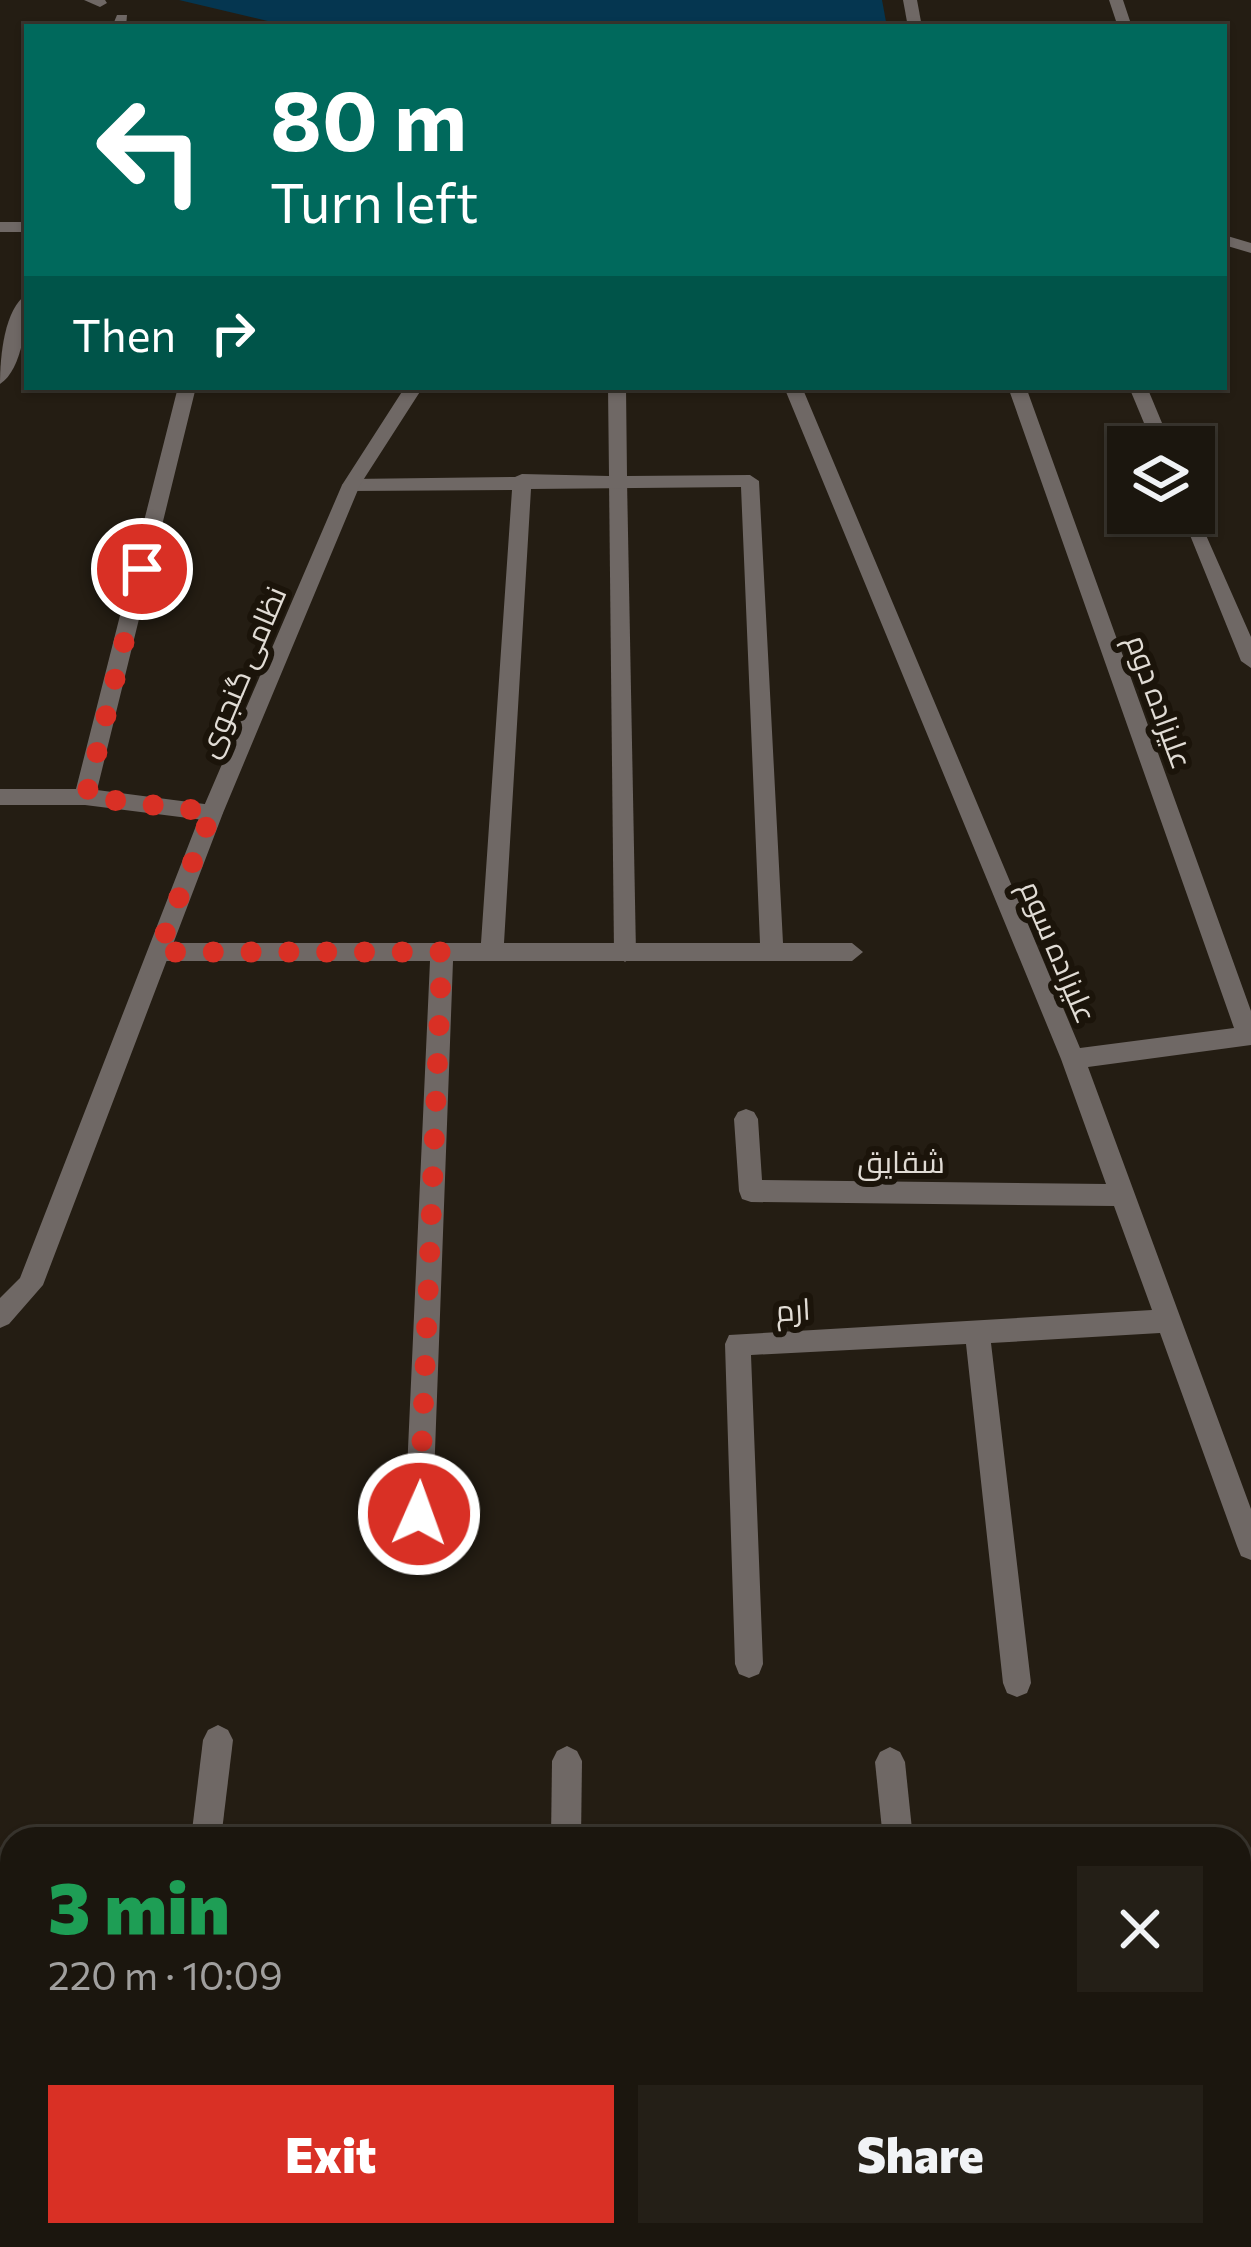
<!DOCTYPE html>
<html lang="en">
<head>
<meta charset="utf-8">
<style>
	body { margin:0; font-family:Commissioner,Cairo,sans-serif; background:#241f17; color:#f1f3f6; height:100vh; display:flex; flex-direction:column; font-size:45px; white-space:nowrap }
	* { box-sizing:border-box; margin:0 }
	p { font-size:39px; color:#a09f9e }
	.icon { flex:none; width:66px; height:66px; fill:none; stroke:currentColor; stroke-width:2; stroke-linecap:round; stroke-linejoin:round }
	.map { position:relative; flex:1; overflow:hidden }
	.details { position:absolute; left:0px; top:1827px; width:1251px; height:420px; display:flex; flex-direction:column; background:#1b160e; border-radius:36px 36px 0 0; box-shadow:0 3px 9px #0004,0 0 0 3px #39352e }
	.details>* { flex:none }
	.hud { position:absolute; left:24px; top:24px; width:1203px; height:366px; border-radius:0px; box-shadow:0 3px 9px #0004,0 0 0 3px #39352e; background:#00695c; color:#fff; overflow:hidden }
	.controls { position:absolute; left:1107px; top:426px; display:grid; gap:24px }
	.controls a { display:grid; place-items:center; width:108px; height:108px; border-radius:0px; background:#1b160e; box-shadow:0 3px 9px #0004,0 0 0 3px #39352e; font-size:60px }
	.pin { position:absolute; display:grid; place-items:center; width:102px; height:102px; color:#fff; margin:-51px; border:6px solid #fff; border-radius:50%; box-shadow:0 3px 12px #0007 }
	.me { position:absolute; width:132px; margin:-66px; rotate:2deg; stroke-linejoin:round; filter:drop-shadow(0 0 9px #0008) }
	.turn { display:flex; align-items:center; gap:42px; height:252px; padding:0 48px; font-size:54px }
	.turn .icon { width:156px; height:156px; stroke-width:2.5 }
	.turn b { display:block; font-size:84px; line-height:102px }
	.then { display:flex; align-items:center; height:114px; padding:0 48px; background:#0003; gap:24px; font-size:45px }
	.round { display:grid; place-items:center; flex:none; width:126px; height:126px; border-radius:0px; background:#241f17 }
	.head { display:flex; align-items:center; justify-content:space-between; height:204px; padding:0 48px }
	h1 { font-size:72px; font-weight:800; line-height:90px; color:#1e9e55 }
	.primary-button { display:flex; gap:24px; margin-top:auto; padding:24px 48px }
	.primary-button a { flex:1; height:138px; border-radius:0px; background:#d93025; color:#fff; font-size:48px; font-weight:800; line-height:138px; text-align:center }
	.primary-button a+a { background:#241f17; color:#f1f3f6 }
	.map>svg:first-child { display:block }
</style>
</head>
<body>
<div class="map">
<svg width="1251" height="2247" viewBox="0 0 1251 2247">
	<rect width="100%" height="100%" fill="#241d13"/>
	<polygon fill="#053650" points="179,0 882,0 887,27 293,27"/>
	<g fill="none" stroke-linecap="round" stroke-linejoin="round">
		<polygon fill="#6f6865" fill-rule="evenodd" points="618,474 627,480 636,953 625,962 614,953 609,480"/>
		<g fill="#6f6865" fill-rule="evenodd">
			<polygon points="84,0 105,0 107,3 100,7"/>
			<polygon points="903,0 917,0 922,27 908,27"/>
			<polygon points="1109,0 1123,0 1132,27 1118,27"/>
			<polygon points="117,15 127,15 126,27 112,27"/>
			<rect x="0" y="222" width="27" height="10"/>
			<path d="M27,294C27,320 23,369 0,384C0,357 4,309 27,294Z"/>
			<polygon points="178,387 196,387 97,790 212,805 223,813 212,821 85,805 0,805 0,789 76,789"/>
			<path d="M608,387H626L627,476L750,475L759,481L783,943H852L863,952L852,961H453L431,1560L427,1570L417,1574L407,1570L403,1560L430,961H158L147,952L158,943H481L512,490L351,491L342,485L351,479L515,477L522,474L609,476ZM741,487L760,943H504L531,489Z"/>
			<polygon points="784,387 802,387 1080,1048 1234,1028 1008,387 1026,387 1251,1011 1251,1045 1088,1067 1251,1509 1251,1560 1241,1556 1237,1546 1160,1333 991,1343 1031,1683 1027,1693 1017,1697 1007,1693 1003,1683 966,1344 751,1355 763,1664 759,1674 749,1678 739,1674 735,1664 725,1344 729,1335 1152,1310 1114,1206 751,1202 742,1199 739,1191 734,1119 738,1112 746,1109 754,1112 758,1119 762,1180 1106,1184 1061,1059"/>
			<polygon points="1129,387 1147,387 1172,447 1154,447"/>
			<polygon points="1194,508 1251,637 1251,668 1241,661 1181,513 1194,513"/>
			<polygon points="218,1725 228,1730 233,1740 221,1839 191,1839 203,1740 208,1730"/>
			<polygon points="567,1746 577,1751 582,1761 581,1839 551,1839 552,1761 557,1751"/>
			<polygon points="890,1747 900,1752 905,1762 913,1839 883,1839 875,1762 880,1752"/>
			<polygon points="141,2235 175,2235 173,2247 139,2247"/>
			<rect x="541" y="2235" width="34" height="12"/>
			<polygon points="925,2235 959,2235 960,2247 926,2247"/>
			<polygon points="1030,2235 1073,2235 1078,2247 1035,2247"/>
		</g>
		<g fill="#6f6865" fill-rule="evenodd">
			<polygon points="1224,235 1251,243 1251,253 1224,245"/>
			<polygon points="405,387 423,387 360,485 223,813 43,1285 9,1324 0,1328 0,1298 20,1278 201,813 342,485"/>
			<polygon points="1251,1980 1251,2018 1239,2024 1239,1986"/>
			<polygon points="1080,2235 1114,2235 1111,2247 1077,2247"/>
		</g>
	</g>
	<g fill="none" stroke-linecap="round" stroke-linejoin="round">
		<polyline stroke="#d93025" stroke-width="21" stroke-dasharray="0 37.8" points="142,569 86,797 212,812 158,952 442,952 419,1514"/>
	</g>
	<g text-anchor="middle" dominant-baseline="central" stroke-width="12" stroke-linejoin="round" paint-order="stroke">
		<g font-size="30" fill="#e1dcd5" stroke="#1b140a">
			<text transform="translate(240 671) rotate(-67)">نظامی گنجوی</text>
			<text transform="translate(1161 701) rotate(70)">علیزاده دوم</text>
			<text transform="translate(1060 951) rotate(67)">علیزاده سوم</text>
			<text x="901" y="1160">شقایق</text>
			<text transform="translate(793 1308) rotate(-3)">ارم</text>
		</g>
	</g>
</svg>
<div class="controls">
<a><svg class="icon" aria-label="layers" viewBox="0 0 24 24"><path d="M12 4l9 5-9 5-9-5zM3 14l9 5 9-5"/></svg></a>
</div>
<div class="pin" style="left:142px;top:569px;background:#d93025"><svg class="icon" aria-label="arrive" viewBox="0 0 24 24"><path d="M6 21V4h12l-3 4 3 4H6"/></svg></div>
<svg class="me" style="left:419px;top:1514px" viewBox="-20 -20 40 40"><circle r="17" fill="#d93025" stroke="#fff" stroke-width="3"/><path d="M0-11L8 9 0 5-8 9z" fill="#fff"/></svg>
<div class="hud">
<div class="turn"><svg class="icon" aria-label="left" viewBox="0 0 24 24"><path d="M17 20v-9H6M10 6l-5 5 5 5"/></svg><div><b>80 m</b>Turn left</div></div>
<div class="then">Then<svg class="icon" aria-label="right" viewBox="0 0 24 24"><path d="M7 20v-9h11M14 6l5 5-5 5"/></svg></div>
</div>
<section class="details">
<div class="head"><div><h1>3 min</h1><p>220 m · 10:09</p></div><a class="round"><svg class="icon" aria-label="close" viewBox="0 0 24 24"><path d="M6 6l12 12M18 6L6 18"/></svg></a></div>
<div class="primary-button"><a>Exit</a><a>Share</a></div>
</section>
</div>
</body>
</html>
